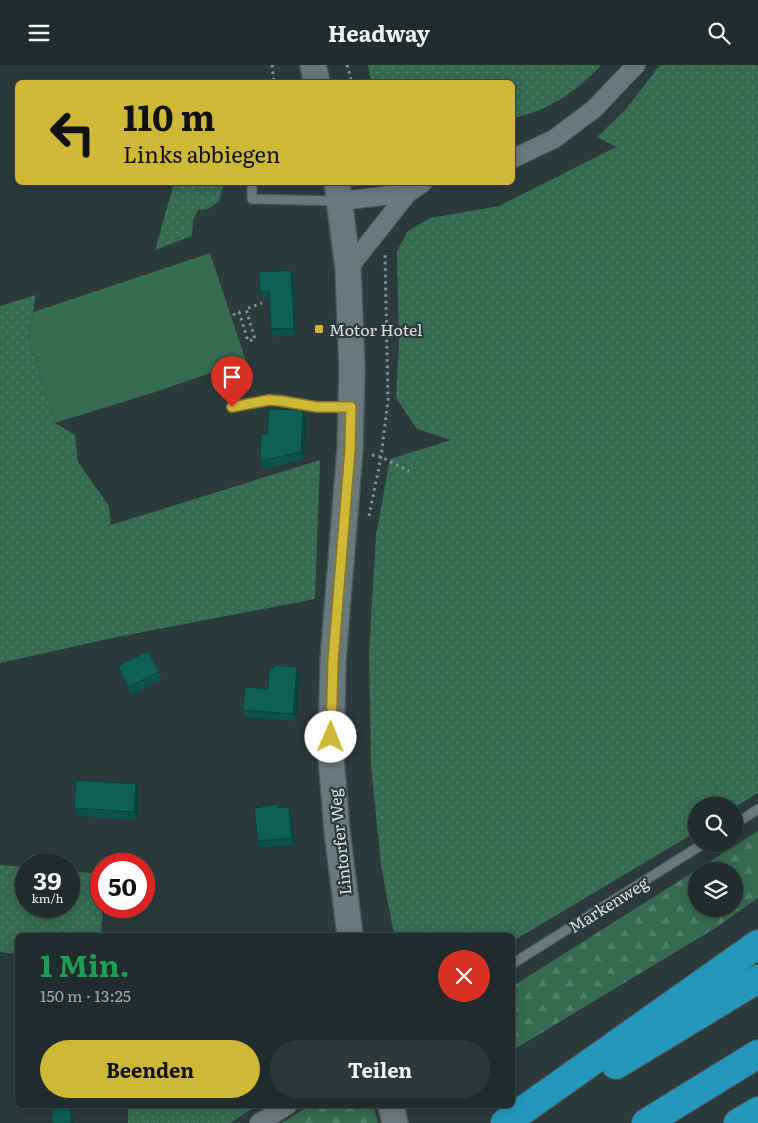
<!DOCTYPE html>
<html lang="de">
<head>
<meta charset="utf-8">
<style>
	body { margin:0; font-family:Literata,serif; background:#2d3838; color:#f1f3f6; height:100vh; display:flex; flex-direction:column; font-size:19px; white-space:nowrap }
	* { box-sizing:border-box; margin:0 }
	p { font-size:16px; color:#a2a7a9 }
	.icon { flex:none; width:28px; height:28px; fill:none; stroke:currentColor; stroke-width:2; stroke-linecap:round; stroke-linejoin:round }
	.map { position:relative; flex:1; overflow:hidden }
	.details { position:absolute; left:15px; top:868px; width:500px; height:175px; display:flex; flex-direction:column; background:#212c2c; border-radius:8px; box-shadow:0 2px 12px #0003,0 0 0 1px #3e4848 }
	.details>* { flex:none }
	.guide { position:absolute; left:15px; top:15px; width:500px; height:105px; border-radius:8px; box-shadow:0 2px 12px #0003,0 0 0 1px #3e4848; background:#d0b837; color:#111; overflow:hidden }
	.tools { position:absolute; left:688px; top:732px; display:grid; gap:10px }
	.tools a { display:grid; place-items:center; width:55px; height:55px; border-radius:50%; background:#212c2c; box-shadow:0 2px 12px #0003,0 0 0 1px #3e4848; font-size:25px }
	.speed { position:absolute; left:15px; top:788px; display:flex; gap:10px; font-size:25px; font-weight:700; text-align:center }
	.speed>* { display:grid; place-content:center; width:65px; height:65px; border-radius:50%; background:#212c2c; box-shadow:0 2px 12px #0003,0 0 0 1px #3e4848; line-height:1 }
	.speed small { font-size:12px; font-weight:400 }
	.speed .limit { border:8px solid #d22; background:#fff; color:#111 }
	.pin { position:absolute; display:grid; place-items:center; width:42px; height:42px; color:#fff; margin:-51px -21px; border-radius:50% 50% 50% 0; rotate:-45deg; box-shadow:0 0 5px #0007 }
	.pin .icon { rotate:45deg }
	.me { position:absolute; width:55px; margin:-28px; rotate:1deg; stroke-linejoin:round; filter:drop-shadow(0 0 4px #0008) }
	.turn { display:flex; align-items:center; gap:18px; height:105px; padding:0 25px; font-size:22px }
	.turn .icon { width:65px; height:65px; stroke-width:2.5 }
	.turn b { display:block; font-size:35px; line-height:42px }
	.round { display:grid; place-items:center; flex:none; width:52px; height:52px; border-radius:26px; background:#2d3838 }
	.head { display:flex; align-items:center; justify-content:space-between; height:85px; padding:0 25px }
	h1 { font-size:30px; font-weight:700; line-height:38px; color:#1e9e55 }
	.primary-button { display:flex; gap:10px; margin-top:auto; padding:10px 25px }
	.primary-button a { flex:1; height:58px; border-radius:30px; background:#d0b837; color:#111; font-size:20px; font-weight:700; line-height:58px; text-align:center }
	.primary-button a+a { background:#2d3838; color:#f1f3f6 }
	header { display:flex; justify-content:space-between; align-items:center; height:65px; padding:0 25px; background:#212c2c; font-size:22px; font-weight:700 }
	.map>svg:first-child { display:block }
</style>
</head>
<body>
<header><svg class="icon" aria-label="menu" viewBox="0 0 24 24"><path d="M4 6h16M4 12h16M4 18h16"/></svg>Headway<svg class="icon" aria-label="search" viewBox="0 0 24 24"><circle cx="10" cy="10" r="6"/><path d="M15 15l6 6"/></svg></header>
<div class="map">
<svg width="758" height="1058" viewBox="0 0 758 1058">
	<defs>
		<pattern id="grass-dots" width="8" height="8" patternUnits="userSpaceOnUse" patternTransform="scale(1.25)"><rect width="8" height="8" fill="#366a51"/><path d="M2 2h.1M6 6h.1" fill="none" stroke="#527f6a" stroke-width="1.8" stroke-linecap="round"/></pattern>
		<pattern id="forest-firs" width="22" height="20" patternUnits="userSpaceOnUse" patternTransform="scale(1.25)"><rect width="22" height="20" fill="#366a51"/><path d="M5 1l3.5 6h-7zM16 11l3.5 6h-7z" fill="#527f6a"/></pattern>
	</defs>
	<rect width="100%" height="100%" fill="#2c3a3b"/>
	<g fill="url(#grass-dots)">
		<path d="M368,0H601C578,25 547,47 513,53L512,18L371,17Z"/>
		<polygon points="660,0 758,0 758,728 734,743 734,741 696,741 696,767 513,876 512,870 394,870 381,800 371,700 369,587 376,470 390,394 451,375 417,364 396,333 399,278 397,186 408,166 430,153 499,141 616,82 597,72 626,44"/>
		<polygon points="174,118 224,118 219,136 208,144 198,145 193,154 192,171 155,185"/>
		<polygon points="36,230 28,273 55,358 75,370 78,397 109,441 111,460 320,395 315,534 117,572 0,598 0,241"/>
		<polygon points="0,800 26,802 26,841 69,841 69,806 101,809 101,841 103,841 101,870 18,870 17,889 0,887"/>
		<polygon points="128,1040 258,1040 230,1058 128,1058"/>
	</g>
	<g fill="url(#forest-firs)" fill-rule="evenodd">
		<path d="M758,766V833L717,862L513,985V921ZM696,806H734V844H696Z"/>
		<polygon points="310,1040 373,1040 378,1058 282,1058"/>
	</g>
	<polygon fill="#366a51" points="210,188 246,296 152,328 55,358 28,273 33,247"/>
	<g fill="none" stroke-linecap="round" stroke-linejoin="round">
		<defs>
			<g id="lane">
				<polyline points="252,118 252,134 338,136"/>
				<polyline points="232,342 269,335 281,335 317,342 351,342"/>
				<polyline points="734,760 758,744"/>
				<polyline points="512,899 703,779"/>
			</g>
			<g id="street">
				<polyline points="512,94 554,74 594,44 636,0"/>
				<polyline points="340,136 408,128 423,118"/>
				<polyline points="348,204 408,128"/>
				<polyline points="259,1058 288,1040"/>
			</g>
			<g id="secondary">
				<polyline points="313,0 317,18"/>
				<polyline points="337,118 348,204 352,303 350,384 333,596 331,691 337,766 350,870"/>
				<polyline points="391,1040 395,1058"/>
			</g>
			<g id="highway">
				<polyline points="616,1000 758,914"/>
				<polyline points="505,1058 758,879"/>
				<polyline points="646,1058 758,989"/>
				<polyline points="738,1058 758,1046"/>
			</g>
		</defs>
		<use href="#lane" stroke="#4b5758" stroke-width="11"/>
		<use href="#street" stroke="#4b5758" stroke-width="20"/>
		<use href="#secondary" stroke="#4b5758" stroke-width="28"/>
		<use href="#highway" stroke="#4b5758" stroke-width="30"/>
		<g stroke="#869192" stroke-width="3" stroke-dasharray="2.5 4" stroke-linecap="butt">
			<polyline points="272,0 274,18"/>
			<polyline points="347,0 352,18"/>
			<polyline points="233,250 239,247 248,276 255,274 246,244 262,238"/>
			<polyline points="372,390 381,392 409,406"/>
			<polyline points="369,451 381,392 388,335 385,189"/>
		</g>
		<use href="#lane" stroke="#69787a" stroke-width="9"/>
		<use href="#street" stroke="#69787a" stroke-width="18"/>
		<use href="#secondary" stroke="#69787a" stroke-width="25"/>
		<use href="#highway" stroke="#2496bb" stroke-width="28"/>
	</g>
	<g fill="#0c524a">
		<polygon points="291,205 294,213 297,270 274,272 271,264 269,234 263,234 260,227"/>
		<polygon points="303,345 306,353 304,395 263,404 260,396 267,369"/>
		<polygon points="118,601 159,607 162,615 131,630"/>
		<polygon points="300,610 296,656 246,653 243,645 268,624"/>
		<polygon points="136,719 139,727 137,755 77,751 74,743"/>
		<polygon points="278,739 280,743 291,750 295,780 261,783 258,776"/>
	</g>
	<g fill="#0a423c">
		<polygon points="291,205 294,213 297,270 294,263"/>
		<polygon points="303,345 306,353 304,395 301,387"/>
		<polygon points="297,602 300,610 296,656 293,649"/>
		<polygon points="136,719 139,727 137,755 134,747"/>
		<polygon points="289,742 291,750 295,780 292,773"/>
		<polygon points="71,1040 72,1043 73,1058 71,1058"/>
	</g>
	<g fill="#0e5f56" stroke="#0a423c">
		<polygon points="291,205 294,263 271,264 269,226 260,227 259,207"/>
		<polygon points="269,344 303,345 301,387 260,396 261,369 267,369"/>
		<polygon points="148,586 159,607 128,622 118,601"/>
		<polygon points="274,600 297,602 293,649 243,645 245,622 268,624 269,603 274,603"/>
		<polygon points="76,715 136,719 134,747 74,743"/>
		<polygon points="278,739 279,743 289,742 292,773 258,776 254,743"/>
		<rect x="52" y="1040" width="19" height="18"/>
	</g>
	<g fill="none" stroke-linecap="round" stroke-linejoin="round">
		<defs>
			<polyline id="route" points="232,342 269,335 281,336 317,342 351,342 350,384 333,596 331,672"/>
		</defs>
		<use href="#route" stroke="#877824" stroke-width="12"/>
		<use href="#route" stroke="#d0b837" stroke-width="9"/>
	</g>
	<rect fill="#d0b837" stroke="#2c3a3b" stroke-width="2" x="314" y="259" width="10" height="10" rx="2.5"/>
	<g text-anchor="middle" dominant-baseline="central" stroke-width="4.5" stroke-linejoin="round" paint-order="stroke">
		<g font-size="16" fill="#d9e1e2" stroke="#2c3a3b" text-anchor="start">
			<text x="329" y="264">Motor Hotel</text>
		</g>
		<g font-size="16" fill="#d9e1e2" stroke="#2c3a3b">
			<text transform="translate(339 777) rotate(-96)">Lintorfer Weg</text>
			<text transform="translate(608 839) rotate(-32)">Markenweg</text>
		</g>
	</g>
</svg>
<div class="tools">
<a><svg class="icon" aria-label="search" viewBox="0 0 24 24"><circle cx="10" cy="10" r="6"/><path d="M15 15l6 6"/></svg></a>
<a><svg class="icon" aria-label="layers" viewBox="0 0 24 24"><path d="M12 4l9 5-9 5-9-5zM3 14l9 5 9-5"/></svg></a>
</div>
<div class="speed"><div>39<small>km/h</small></div><div class="limit">50</div></div>
<div class="pin" style="left:232px;top:342px;background:#d93025"><svg class="icon" aria-label="arrive" viewBox="0 0 24 24"><path d="M6 21V4h12l-3 4 3 4H6"/></svg></div>
<svg class="me" style="left:331px;top:672px" viewBox="-20 -20 40 40"><circle r="19" fill="#fff"/><path d="M0-13L10 11 0 6-10 11z" fill="#d0b837"/></svg>
<div class="guide">
<div class="turn"><svg class="icon" aria-label="left" viewBox="0 0 24 24"><path d="M17 20v-9H6M10 6l-5 5 5 5"/></svg><div><b>110 m</b>Links abbiegen</div></div>
</div>
<section class="details">
<div class="head"><div><h1>1 Min.</h1><p>150 m · 13:25</p></div><a class="round" style="background:#d93025;color:#fff"><svg class="icon" aria-label="close" viewBox="0 0 24 24"><path d="M6 6l12 12M18 6L6 18"/></svg></a></div>
<div class="primary-button"><a>Beenden</a><a>Teilen</a></div>
</section>
</div>
</body>
</html>
